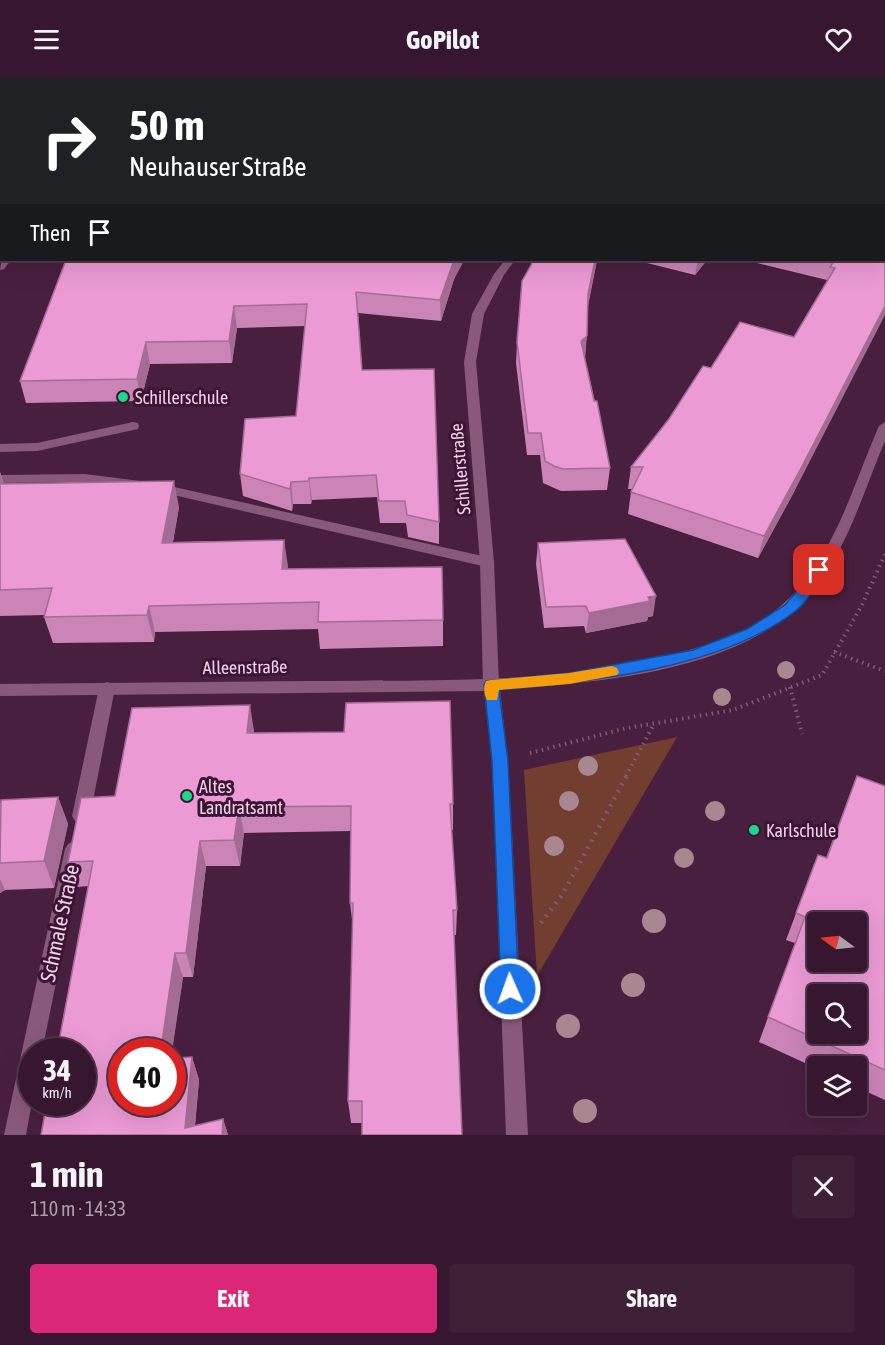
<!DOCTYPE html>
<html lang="en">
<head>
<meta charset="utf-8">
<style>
	body { margin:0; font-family:"Asap Condensed",sans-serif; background:#3e2037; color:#f1f3f6; height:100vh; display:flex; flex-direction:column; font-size:22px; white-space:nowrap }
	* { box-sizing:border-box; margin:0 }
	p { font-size:20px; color:#aa9faa }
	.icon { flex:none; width:33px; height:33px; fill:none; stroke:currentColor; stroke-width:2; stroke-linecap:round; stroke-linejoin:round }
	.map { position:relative; height:1057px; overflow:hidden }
	.details { display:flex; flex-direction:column; background:#37172f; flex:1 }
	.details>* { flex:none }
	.hud { position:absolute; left:0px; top:0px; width:885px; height:183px; box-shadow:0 6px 24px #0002,0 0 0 2px #51364b; background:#202124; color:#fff; overflow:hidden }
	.needle { width:39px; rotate:285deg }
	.tools { position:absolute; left:807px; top:834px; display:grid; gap:12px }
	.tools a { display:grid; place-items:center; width:60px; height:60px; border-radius:6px; background:#37172f; box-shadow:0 6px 24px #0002,0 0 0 2px #51364b; font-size:30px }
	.speed { position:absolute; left:18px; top:960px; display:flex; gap:12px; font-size:30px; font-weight:700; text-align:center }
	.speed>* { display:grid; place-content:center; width:78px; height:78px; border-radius:50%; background:#37172f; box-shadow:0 6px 24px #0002,0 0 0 2px #51364b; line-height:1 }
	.speed small { font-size:15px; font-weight:400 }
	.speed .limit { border:9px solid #d22; background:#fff; color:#111 }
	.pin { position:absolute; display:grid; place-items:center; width:51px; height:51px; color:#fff; margin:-26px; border-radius:12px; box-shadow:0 3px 9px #0006 }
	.me { position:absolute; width:66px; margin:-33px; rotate:358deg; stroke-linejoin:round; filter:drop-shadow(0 0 4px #0008) }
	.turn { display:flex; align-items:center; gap:21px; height:126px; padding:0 30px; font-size:27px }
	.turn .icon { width:78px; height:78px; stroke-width:2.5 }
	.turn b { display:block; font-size:42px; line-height:51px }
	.then { display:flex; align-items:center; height:57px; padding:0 30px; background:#0003; gap:12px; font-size:22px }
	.round { display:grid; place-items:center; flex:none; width:63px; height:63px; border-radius:6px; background:#3e2037 }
	.head { display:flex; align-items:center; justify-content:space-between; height:102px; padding:0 30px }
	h1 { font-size:36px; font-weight:700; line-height:45px }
	.cta { display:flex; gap:12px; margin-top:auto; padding:12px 30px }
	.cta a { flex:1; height:69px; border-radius:6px; background:#db2777; color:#fff; font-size:24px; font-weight:700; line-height:69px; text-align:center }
	.cta a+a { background:#3e2037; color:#f1f3f6 }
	header { display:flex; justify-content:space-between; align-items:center; height:78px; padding:0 30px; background:#37172f; font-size:27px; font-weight:700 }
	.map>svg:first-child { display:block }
</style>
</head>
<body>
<header><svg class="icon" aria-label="menu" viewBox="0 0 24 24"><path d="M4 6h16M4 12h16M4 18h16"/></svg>GoPilot<svg class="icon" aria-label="heart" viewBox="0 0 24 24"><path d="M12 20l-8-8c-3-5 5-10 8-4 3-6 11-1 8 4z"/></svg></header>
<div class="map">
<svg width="885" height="1057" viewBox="0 0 885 1057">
	<rect width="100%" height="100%" fill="#491f3f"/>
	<polygon fill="#723e2f" points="677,659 537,898 524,692"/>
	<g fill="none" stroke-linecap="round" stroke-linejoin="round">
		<g stroke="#805a76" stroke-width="4" stroke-dasharray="1.5 4.5" stroke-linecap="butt">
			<polyline points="834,574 885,593"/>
			<polyline points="790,609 802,656"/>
			<polyline points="530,675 627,650 733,632 822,597 862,527 885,476"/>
			<polyline points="626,698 654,646"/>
		</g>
		<polyline stroke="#805a76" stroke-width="4.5" stroke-dasharray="2 6" stroke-linecap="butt" points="541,845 564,814 627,697"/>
		<g fill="#89597b" fill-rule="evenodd">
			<polygon points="133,344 138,345 139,348 138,351 37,373 0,374 0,366 37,365"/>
			<polygon points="85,396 156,405 487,479 494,484 487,489 156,413 85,404 0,405 0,397"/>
		</g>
		<g fill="#89597b" fill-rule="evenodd">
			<polygon points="2,180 11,182 4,191 0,192"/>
			<polygon points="505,182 515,182 504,197 484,236 476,284 494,484 499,607 497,611 485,611 483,607 480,484 464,284 472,236 494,196"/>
			<polygon points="107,604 113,606 115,610 90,738 87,743 81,745 75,743 72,738 99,610 101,606"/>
			<polygon points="74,763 80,766 83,771 42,974 32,974 32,1024 26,1057 4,1057 65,771 68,766"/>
		</g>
		<path fill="#89597b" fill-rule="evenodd" d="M885,344V363C864,412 848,469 814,512C747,595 598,604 500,612L508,683L528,1057H506L492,683L484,613L0,618V606C102,605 204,604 307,603C432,602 560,607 682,574C714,565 750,553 777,531C832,488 852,409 879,348Z"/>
	</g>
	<g fill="#a88791">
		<circle cx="786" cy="592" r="9"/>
		<circle cx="722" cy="619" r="9"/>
		<circle cx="588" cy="688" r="10"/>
		<circle cx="569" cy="723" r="10"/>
		<circle cx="715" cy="733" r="10"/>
		<circle cx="554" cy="768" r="10"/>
		<circle cx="684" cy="780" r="10"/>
		<circle cx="654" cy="843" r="12"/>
		<circle cx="633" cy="907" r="12"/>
		<circle cx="568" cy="948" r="12"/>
		<circle cx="585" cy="1033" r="12"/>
	</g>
	<g fill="#ca84b6">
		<polygon points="66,182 462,186 454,201 441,243 358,235 362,292 439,444 439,466 408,459 406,445 380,445 377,419 312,422 311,426 293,426 292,433 243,418 240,396 296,338 305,248 237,250 232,285 150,286 141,323 26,325 20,303"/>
		<polygon points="597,182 588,228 585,280 610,390 607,412 561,413 543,405 540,377 527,377 516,285 517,264 531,187"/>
		<polygon points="635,182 707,182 695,197"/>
		<polygon points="745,182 884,182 794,414 758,480 628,436 631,414 632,411 628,411 631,389 711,290 794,259 826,205 827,202"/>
		<polygon points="0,394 4,406 179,429 173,464 284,462 287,491 443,542 443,568 320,571 318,551 155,554 154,564 53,565 44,539 45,537 0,538"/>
		<polygon points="538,465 653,538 648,539 647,543 586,555 584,548 544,550 536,486"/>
		<polygon points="254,653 254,655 453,726 453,752 451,752 457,832 456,857 454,857 362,1045 351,1045 348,1023 353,850 350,825 351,753 244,755 240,788 206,788 193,899 183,899 172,971 178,980 192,979 199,1002 195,1048 223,1041 228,1057 41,1057 88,808 77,809 68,784 115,718"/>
		<polygon points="857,698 885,708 885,1022 856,1009 856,988 818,988 818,991 759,964 795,865 786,862 818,777 826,780"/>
		<polygon points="58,719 68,746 54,810 5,812 0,815 0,725"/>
	</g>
	<g fill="#a46c94">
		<polygon points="838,0 847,0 846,2 837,2"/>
		<polygon points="2,115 2,146 0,148 0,118"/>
		<polygon points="454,182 465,182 462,186 454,201 441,243 440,222"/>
		<polygon points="595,182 597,182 586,237 588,216"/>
		<polygon points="698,182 707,182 695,197"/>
		<polygon points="234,228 237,250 232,285 229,263"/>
		<polygon points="885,228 885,237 794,414 758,480 764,458"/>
		<polygon points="587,258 585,279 579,284 581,263"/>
		<polygon points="146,264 150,286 141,323 137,301"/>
		<polygon points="0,394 8,420 0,419"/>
		<polygon points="309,400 312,422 311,426 309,403"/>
		<polygon points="174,403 179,429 168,491 162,465"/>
		<polygon points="291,404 293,426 292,433 290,411"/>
		<polygon points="284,462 288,488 285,518 282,491"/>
		<polygon points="656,518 653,538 648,539 647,543 586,555 589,535"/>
		<polygon points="149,528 155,554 154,564 147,537"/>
		<polygon points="250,627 254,653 251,681 247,655"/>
		<polygon points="58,719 68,746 54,810 44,783"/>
		<polygon points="239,729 244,755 240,788 234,762"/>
		<polygon points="200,763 206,788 193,899 186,875"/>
		<polygon points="0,801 5,812 0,815"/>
		<polygon points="175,875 183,899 172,974 161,971"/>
		<polygon points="175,971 183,994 174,980"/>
		<polygon points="192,979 199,1002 194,1057 185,1050"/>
		<polygon points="223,1041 228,1057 222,1057"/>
	</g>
	<g fill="#eb9ad4" stroke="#a46c94" stroke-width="1.5" fill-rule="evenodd">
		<polygon points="0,0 686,0 693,2 2,2 2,115 0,118"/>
		<polygon points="696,0 838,0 837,2 695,2"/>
		<rect x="884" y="32" width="1" height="127"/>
		<polygon points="884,166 885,167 885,228 800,392 764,458 631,414 643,389 631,389 669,341 703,288 711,290 740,244 794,259 835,190 830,189 835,182 832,182 884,182"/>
		<polygon points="66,182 454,182 440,222 356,214 362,292 434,291 439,444 407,437 405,423 379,423 376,397 309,400 309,403 291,404 290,411 240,396 245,341 296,338 307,226 234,228 229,263 146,264 137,301 20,303"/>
		<polygon points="533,182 595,182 588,216 587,258 581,263 594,323 597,323 610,390 563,391 554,388 545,383 541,355 528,355 517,264 522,203 531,187"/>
		<polygon points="174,403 162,465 284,462 282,491 442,489 443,542 318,544 319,524 149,528 147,537 44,539 52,510 0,512 0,406"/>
		<polygon points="625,461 656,518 648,519 650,523 589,535 586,528 546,529 538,465"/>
		<path d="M450,623L453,726H450L457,832H453L462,1057H362V1023H348L353,825H350L351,728L239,729L234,762L200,763L186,875H175L161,971H175L174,980L192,979L185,1050L223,1041L222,1057H41L47,1024H82V974H57L93,783L68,784L81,720L115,718L132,630L250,627L247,655L344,654L346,625ZM122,974H172V1024H122Z"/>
		<path d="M857,698L885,708V992L768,939L805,839L796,835L818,777L827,780ZM818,844H856V884H818ZM818,916H856V956H818Z"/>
		<polygon points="58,719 44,783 0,785 1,722"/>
	</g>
	<path fill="#1a73e8" stroke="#114b97" stroke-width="1.5" d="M819,487L825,492C817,507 807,525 793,535C718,591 589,604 499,612L508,683L519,911L516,917L510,919L503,917L501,911L492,683L484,607L486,603L569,595L693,572L747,551L785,527L804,505L814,488Z"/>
	<path fill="#f59e0b" d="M612,588L617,590L619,594L617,597L569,606L499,612L497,622H487C484,616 483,609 486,603L491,602L569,595Z"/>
	<g fill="#1ad988" stroke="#3e1435" stroke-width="2">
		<circle cx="123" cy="319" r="6"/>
		<circle cx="187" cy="718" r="6"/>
		<circle cx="754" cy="752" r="6"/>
	</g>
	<g text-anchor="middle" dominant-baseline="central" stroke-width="6" stroke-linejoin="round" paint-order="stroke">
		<g font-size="18" fill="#efd3e6" stroke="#3e1435" text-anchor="start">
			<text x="135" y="319">Schillerschule</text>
			<text x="199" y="708">Altes<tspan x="199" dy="21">Landratsamt</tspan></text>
			<text x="766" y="752">Karlschule</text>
		</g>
		<g font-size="18" fill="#efd3e6" stroke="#3e1435">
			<text transform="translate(460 391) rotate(-95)">Schillerstraße</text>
			<text transform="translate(245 589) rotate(-1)">Alleenstraße</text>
		</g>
		<g font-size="21" fill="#efd3e6" stroke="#3e1435">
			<text transform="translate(59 845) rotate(-78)">Schmale Straße</text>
		</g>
	</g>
</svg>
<div class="tools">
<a><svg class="needle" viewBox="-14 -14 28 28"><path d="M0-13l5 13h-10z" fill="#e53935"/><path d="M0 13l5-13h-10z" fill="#aa9faa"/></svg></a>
<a><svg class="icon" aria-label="search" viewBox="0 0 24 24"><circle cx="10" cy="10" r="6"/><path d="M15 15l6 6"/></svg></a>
<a><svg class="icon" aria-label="layers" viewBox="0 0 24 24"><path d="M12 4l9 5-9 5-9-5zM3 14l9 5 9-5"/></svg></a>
</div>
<div class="speed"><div>34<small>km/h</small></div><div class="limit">40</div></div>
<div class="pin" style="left:819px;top:492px;background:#d93025"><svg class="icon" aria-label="arrive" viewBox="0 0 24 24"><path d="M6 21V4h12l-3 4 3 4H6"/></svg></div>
<svg class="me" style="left:510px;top:911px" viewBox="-20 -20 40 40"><circle r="17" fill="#1a73e8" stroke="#fff" stroke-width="3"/><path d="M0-11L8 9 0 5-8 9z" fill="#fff"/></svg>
<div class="hud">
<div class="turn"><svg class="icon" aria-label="right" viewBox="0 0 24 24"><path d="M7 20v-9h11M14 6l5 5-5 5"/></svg><div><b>50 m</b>Neuhauser Straße</div></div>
<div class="then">Then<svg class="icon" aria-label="arrive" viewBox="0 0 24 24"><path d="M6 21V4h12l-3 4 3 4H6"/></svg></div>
</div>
</div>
<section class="details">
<div class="head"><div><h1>1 min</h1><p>110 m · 14:33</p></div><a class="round"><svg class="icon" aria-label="close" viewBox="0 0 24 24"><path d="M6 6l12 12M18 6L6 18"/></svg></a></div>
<div class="cta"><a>Exit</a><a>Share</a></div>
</section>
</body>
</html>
